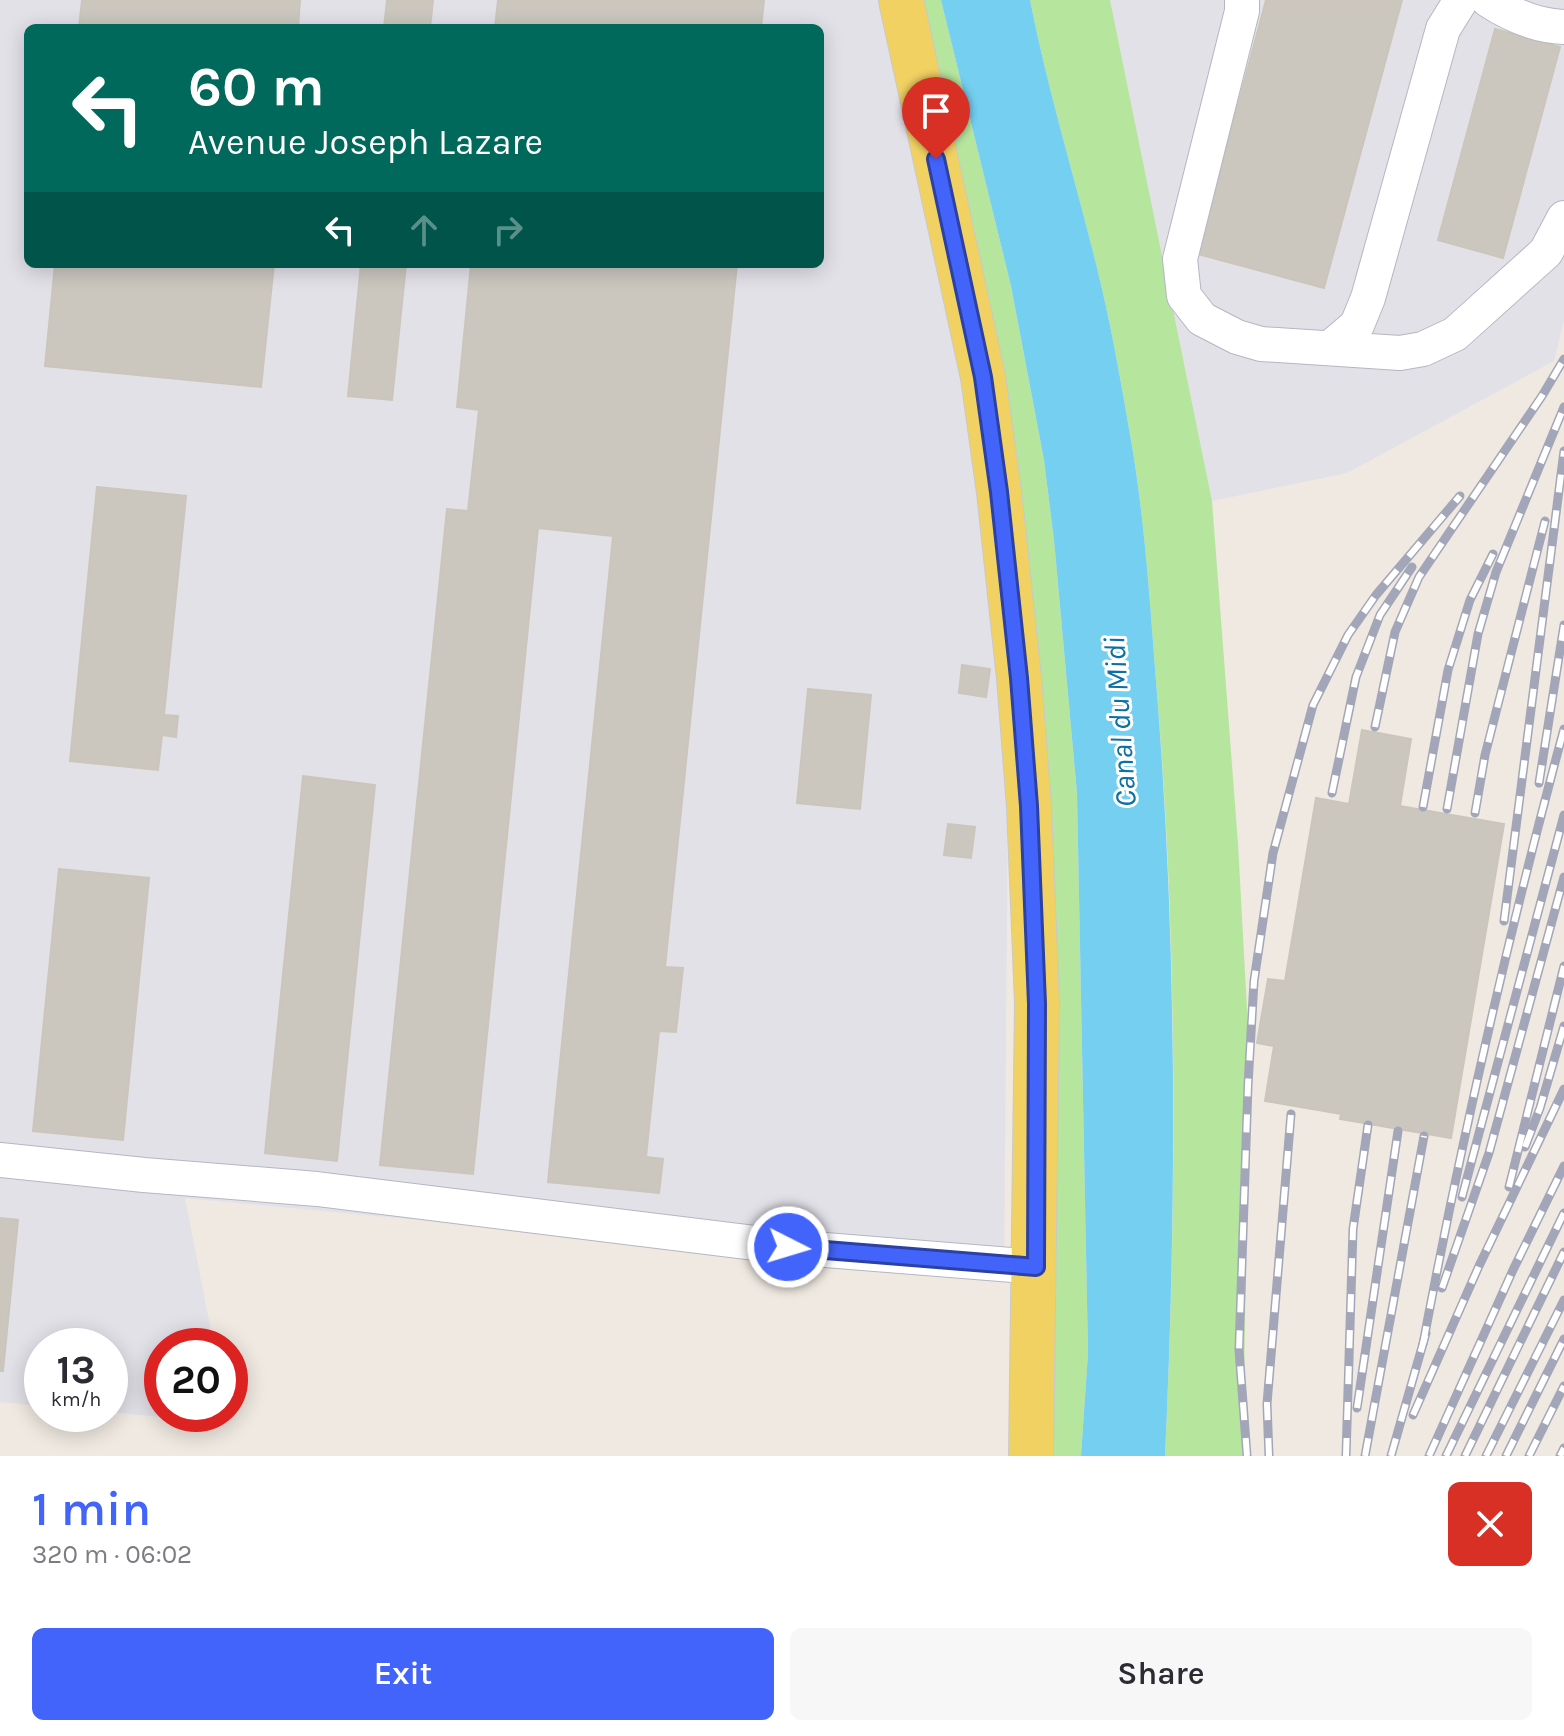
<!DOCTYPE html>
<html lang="en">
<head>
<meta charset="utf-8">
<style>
	body { margin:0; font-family:Karla,sans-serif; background:#f7f7f7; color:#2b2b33; height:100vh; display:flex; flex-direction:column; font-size:30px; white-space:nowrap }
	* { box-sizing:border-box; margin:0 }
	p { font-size:26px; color:#7c7c81 }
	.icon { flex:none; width:44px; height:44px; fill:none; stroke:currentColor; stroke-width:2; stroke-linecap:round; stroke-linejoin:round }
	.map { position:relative; height:1456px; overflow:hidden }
	.sheet { display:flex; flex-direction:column; background:#fff; flex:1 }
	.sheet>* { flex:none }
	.banner { position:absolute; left:24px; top:24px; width:800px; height:244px; border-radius:12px; box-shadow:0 4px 20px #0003; background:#00695c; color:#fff; overflow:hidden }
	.speed { position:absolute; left:24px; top:1328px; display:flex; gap:16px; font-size:40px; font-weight:700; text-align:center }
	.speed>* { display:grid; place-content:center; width:104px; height:104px; border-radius:50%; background:#fff; box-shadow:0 4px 20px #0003; line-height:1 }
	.speed small { font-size:20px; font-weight:400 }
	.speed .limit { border:12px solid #d22; background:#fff; color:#111 }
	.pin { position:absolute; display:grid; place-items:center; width:68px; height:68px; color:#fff; margin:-82px -34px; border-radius:50% 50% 50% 0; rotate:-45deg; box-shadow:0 0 8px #0007 }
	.pin .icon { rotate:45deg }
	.me { position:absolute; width:88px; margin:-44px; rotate:95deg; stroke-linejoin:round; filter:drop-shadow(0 0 6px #0008) }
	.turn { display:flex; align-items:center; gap:28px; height:168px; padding:0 32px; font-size:36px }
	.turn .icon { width:104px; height:104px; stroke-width:2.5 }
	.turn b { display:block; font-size:56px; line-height:68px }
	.lanes { display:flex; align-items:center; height:76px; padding:0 32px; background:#0003; justify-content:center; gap:40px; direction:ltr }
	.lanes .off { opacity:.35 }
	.round { display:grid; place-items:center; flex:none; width:84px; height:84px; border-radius:12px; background:#f7f7f7 }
	.summary { display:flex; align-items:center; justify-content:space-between; height:136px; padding:0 32px }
	h1 { font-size:48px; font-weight:600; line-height:60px; color:#4264fb }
	.primary-button { display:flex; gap:16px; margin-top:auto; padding:16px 32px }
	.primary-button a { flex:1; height:92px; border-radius:12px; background:#4264fb; color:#fff; font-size:32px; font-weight:600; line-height:92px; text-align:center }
	.primary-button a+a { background:#f7f7f7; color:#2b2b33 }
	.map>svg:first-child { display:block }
</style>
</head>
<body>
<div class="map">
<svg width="1564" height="1456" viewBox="0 0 1564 1456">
	<rect width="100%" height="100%" fill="#efe9e1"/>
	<g fill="#e3e1e8" fill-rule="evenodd">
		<path d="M0,0H888L965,376L1009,676L1004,1275L185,1198L214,1346H162V1414H228L230,1424L110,1412V1346H42V1406L0,1402ZM28,28H820V264H28Z"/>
		<polygon points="1110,0 1564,0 1564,320 1554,361 1347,473 1212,501"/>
	</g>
	<g fill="#b6e59e">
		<polygon points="901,0 941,0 1011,286 1044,460 1054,540 1077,793 1088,1353 1081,1456 1015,1456 1029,806"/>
		<path d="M1030,0H1110L1212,501L1238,844L1249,1046L1243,1456H1165C1177,1198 1178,939 1156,681C1150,603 1145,524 1132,446C1122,388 1112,329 1098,272C1076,181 1048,92 1030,0Z"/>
	</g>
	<path fill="#75cff0" d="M941,0H1030C1048,92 1076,181 1098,272C1112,329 1122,388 1132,446C1145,524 1150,603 1156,681C1177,939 1177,1198 1165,1456H1081L1088,1353L1077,793L1054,540L1044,460L1011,286Z"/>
	<g fill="#cbc7bf" stroke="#cbc5ba" stroke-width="2">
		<polygon points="82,0 300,0 298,28 79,28"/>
		<polygon points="387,0 433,0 430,28 384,28"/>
		<polygon points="498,0 764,0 761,28 495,28"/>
		<polygon points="1266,0 1402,0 1324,288 1198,254"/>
		<polygon points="1495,29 1560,47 1503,258 1438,240"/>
		<polygon points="55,264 274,264 261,387 45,366"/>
		<polygon points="361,264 406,264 392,400 348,396"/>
		<polygon points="471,264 737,264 665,967 683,968 676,1032 659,1031 646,1157 663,1159 659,1193 548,1182 613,536 538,528 473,1174 380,1165 447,509 468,511 479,410 457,407"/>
		<polygon points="97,487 186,496 164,715 178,716 176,737 162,735 158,770 70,761"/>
		<polygon points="962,665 990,669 986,697 959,693"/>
		<polygon points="808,689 871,695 860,809 797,803"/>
		<polygon points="1362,730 1411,739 1400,806 1504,824 1451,1138 1340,1119 1341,1114 1265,1101 1274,1046 1257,1043 1268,979 1285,981 1316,798 1349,804"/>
		<polygon points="303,776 375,785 337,1161 265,1153"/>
		<polygon points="948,824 975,827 971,858 944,855"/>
		<polygon points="59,869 149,878 123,1140 33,1131"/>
		<polygon points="0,1218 18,1220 3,1371 0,1371"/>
	</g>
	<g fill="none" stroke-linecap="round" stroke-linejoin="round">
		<defs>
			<g id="minor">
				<polyline points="1242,0 1242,11 1180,259 1184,296 1202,319 1237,337 1261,344 1400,353 1423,349 1455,334 1546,252 1564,218"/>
				<path d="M1488,0C1511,15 1537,26 1564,27"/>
				<polyline points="1330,348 1357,325 1368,298 1443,29 1461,0"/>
				<polyline points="0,1160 144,1175 317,1189 788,1247 1036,1267"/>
			</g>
			<polyline id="major" points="901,0 983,377 999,492 1019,678 1029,806 1037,1004 1031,1456"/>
		</defs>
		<use href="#minor" stroke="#b4b7c1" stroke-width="36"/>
		<use href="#major" stroke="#c9c9c9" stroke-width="46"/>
		<use href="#minor" stroke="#fff" stroke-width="34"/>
		<use href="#major" stroke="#f2d163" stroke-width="44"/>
		<defs>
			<g id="rail">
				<polyline points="1375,727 1395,632 1419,577 1542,396 1564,359"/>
				<polyline points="1539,783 1564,625"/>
				<polyline points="1332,793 1356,677 1380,615 1412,567"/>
				<polyline points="1423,807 1448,670 1470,600 1493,554"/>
				<polyline points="1447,809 1478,634 1496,572 1564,407"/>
				<polyline points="1475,813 1485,755 1545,521"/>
				<polyline points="1504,921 1564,451"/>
				<polyline points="1525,1147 1540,1108 1564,1026"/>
				<polyline points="1509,1187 1564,966"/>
				<polyline points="1462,1197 1564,815"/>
				<polyline points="1442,1288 1489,1153 1564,877"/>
				<path d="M1423,1344C1462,1137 1509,932 1564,729"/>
				<polyline points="1357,1408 1398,1131"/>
				<polyline points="1413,1415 1479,1266 1564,1089"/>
				<polyline points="1247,1456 1239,1350 1248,1085 1254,981 1273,853 1313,705 1348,635 1376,595 1460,496"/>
				<polyline points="1269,1456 1267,1404 1291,1114"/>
				<polyline points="1346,1456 1353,1229 1368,1125"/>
				<polyline points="1365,1456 1424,1136"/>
				<polyline points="1391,1456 1426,1333"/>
				<polyline points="1429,1456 1513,1270 1564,1166"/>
				<polyline points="1446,1456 1564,1213"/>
				<polyline points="1465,1456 1564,1252"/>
				<polyline points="1486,1456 1564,1300"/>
				<polyline points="1506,1456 1564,1339"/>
				<polyline points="1529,1456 1564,1386"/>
				<polyline points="1560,1456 1564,1448"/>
			</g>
		</defs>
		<use href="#rail" stroke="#a3a6b8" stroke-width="9"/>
		<use href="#rail" stroke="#fff" stroke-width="6" stroke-dasharray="18" stroke-linecap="butt"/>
	</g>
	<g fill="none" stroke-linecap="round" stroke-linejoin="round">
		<defs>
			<polyline id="route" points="788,1247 1036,1267 1037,1004 1029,806 1019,678 999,492 983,377 936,159"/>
		</defs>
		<use href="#route" stroke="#2b41a3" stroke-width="20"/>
		<use href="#route" stroke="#4264fb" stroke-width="14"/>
	</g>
	<g text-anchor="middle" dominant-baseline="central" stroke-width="6" stroke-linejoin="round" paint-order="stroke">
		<g font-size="30" font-style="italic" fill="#0d6fa3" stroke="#fff">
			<text transform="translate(1120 722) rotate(-94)">Canal du Midi</text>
		</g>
	</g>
</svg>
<div class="speed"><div>13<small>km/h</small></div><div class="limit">20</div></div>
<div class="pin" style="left:936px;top:159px;background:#d93025"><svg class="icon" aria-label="arrive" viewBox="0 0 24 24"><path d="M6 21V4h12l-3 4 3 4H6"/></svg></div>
<svg class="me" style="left:788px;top:1247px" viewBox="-20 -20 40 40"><circle r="17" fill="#4264fb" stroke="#fff" stroke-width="3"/><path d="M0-11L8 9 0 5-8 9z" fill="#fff"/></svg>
<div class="banner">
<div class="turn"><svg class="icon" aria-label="left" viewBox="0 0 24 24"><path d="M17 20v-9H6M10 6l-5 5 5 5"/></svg><div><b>60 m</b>Avenue Joseph Lazare</div></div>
<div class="lanes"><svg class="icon" aria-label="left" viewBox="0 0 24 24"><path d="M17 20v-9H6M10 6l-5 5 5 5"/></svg><svg class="icon off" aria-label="ahead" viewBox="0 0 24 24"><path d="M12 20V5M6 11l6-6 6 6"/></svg><svg class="icon off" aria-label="right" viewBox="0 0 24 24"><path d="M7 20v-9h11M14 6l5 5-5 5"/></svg></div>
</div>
</div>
<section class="sheet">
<div class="summary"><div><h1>1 min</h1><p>320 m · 06:02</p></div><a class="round" style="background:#d93025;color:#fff"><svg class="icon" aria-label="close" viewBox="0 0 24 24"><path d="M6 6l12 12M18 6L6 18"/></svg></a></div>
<div class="primary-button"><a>Exit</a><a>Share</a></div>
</section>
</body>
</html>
